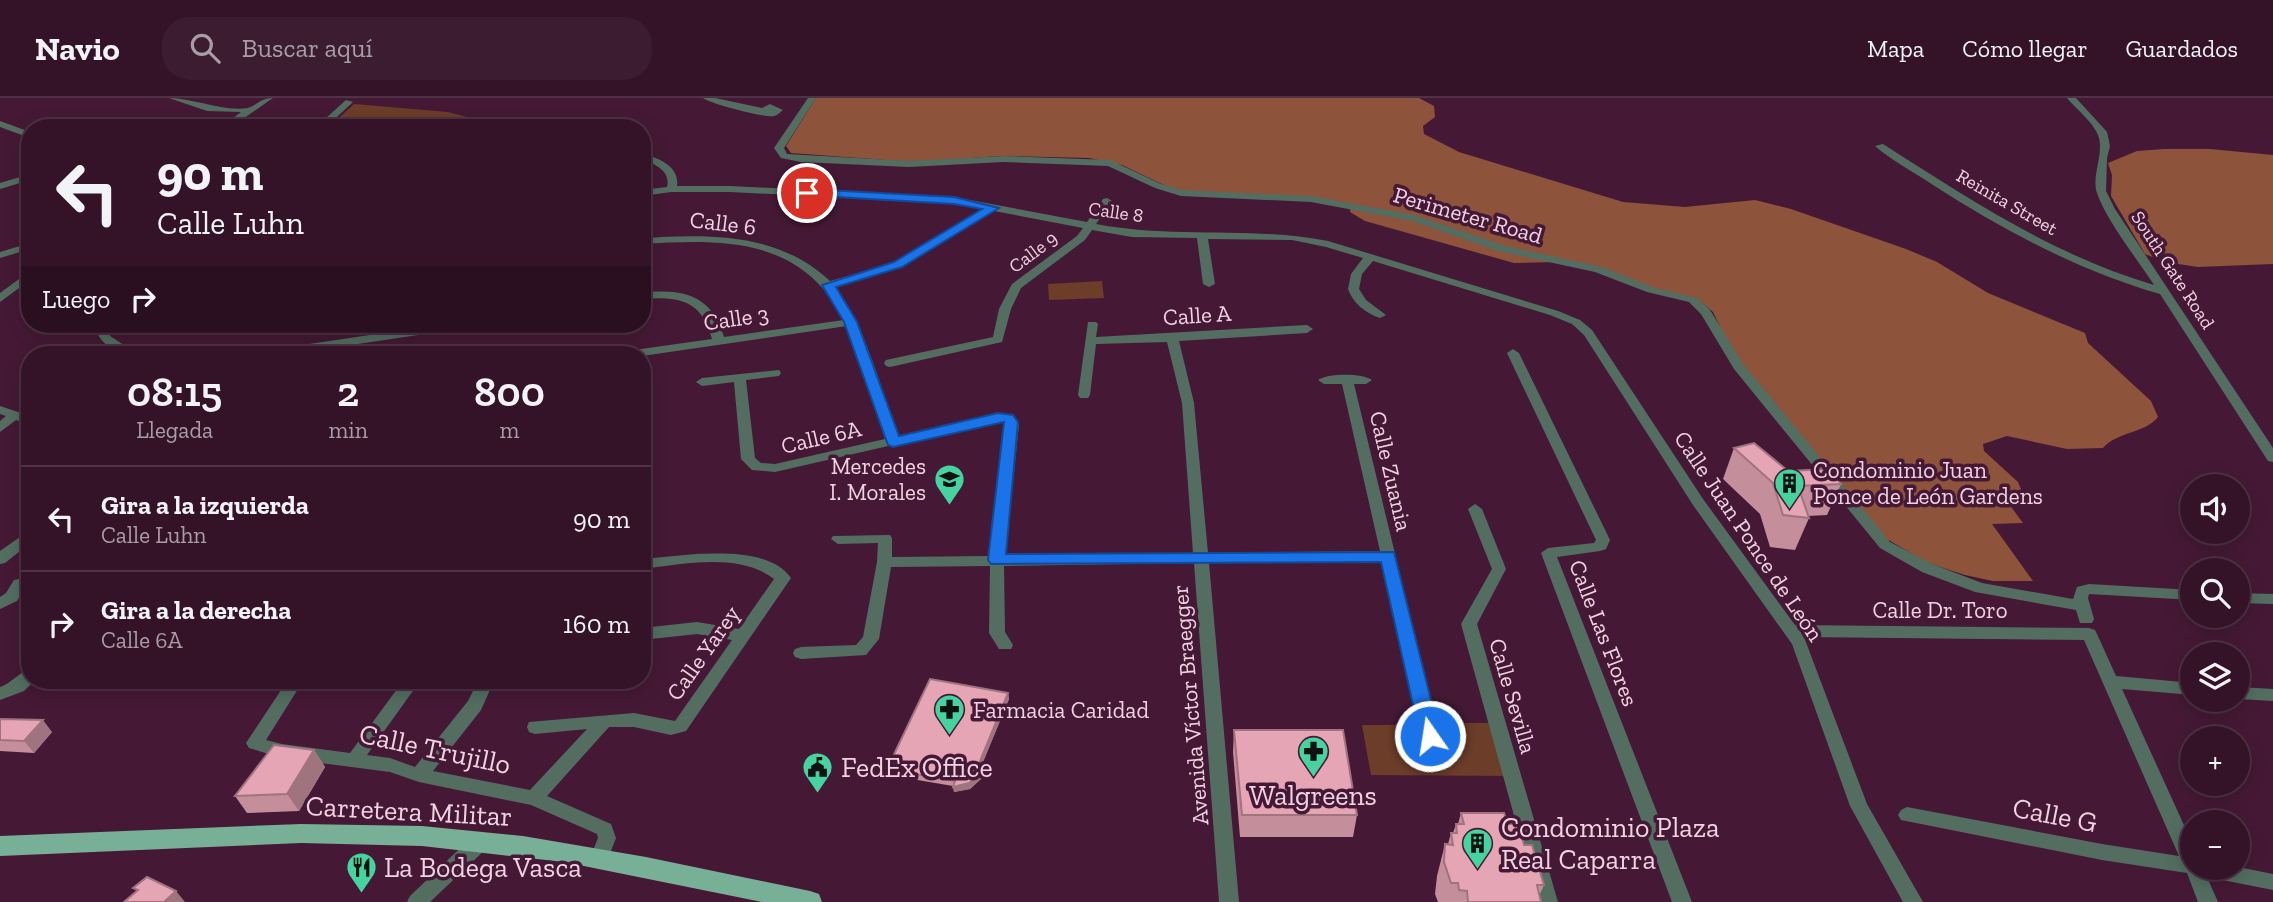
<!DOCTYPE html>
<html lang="es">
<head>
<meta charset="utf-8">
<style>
	body { margin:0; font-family:"Zilla Slab",serif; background:#3c1c30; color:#f1f3f6; height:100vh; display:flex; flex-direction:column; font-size:26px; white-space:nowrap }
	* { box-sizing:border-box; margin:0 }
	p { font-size:23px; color:#a99ea8 }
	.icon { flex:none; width:38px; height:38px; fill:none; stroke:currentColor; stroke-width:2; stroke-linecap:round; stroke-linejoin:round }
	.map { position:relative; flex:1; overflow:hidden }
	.drawer { position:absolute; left:21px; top:248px; width:630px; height:343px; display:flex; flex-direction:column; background:#341328; border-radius:28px; box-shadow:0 4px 18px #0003,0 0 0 2px #4e3245 }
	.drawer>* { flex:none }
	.banner { position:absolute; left:21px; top:21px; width:630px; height:214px; border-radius:28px; box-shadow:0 4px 18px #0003,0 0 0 2px #4e3245; background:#341328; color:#f1f3f6; overflow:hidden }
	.fabs { position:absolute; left:2180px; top:376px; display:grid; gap:14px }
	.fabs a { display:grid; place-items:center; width:70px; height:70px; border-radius:50%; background:#341328; box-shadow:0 4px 18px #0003,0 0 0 2px #4e3245; font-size:35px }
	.pin { position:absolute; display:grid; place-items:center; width:60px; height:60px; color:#fff; margin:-30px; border:4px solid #fff; border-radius:50%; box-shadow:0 2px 7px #0007 }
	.me { position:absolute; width:77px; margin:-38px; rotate:347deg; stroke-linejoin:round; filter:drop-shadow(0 0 5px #0008) }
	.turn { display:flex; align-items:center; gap:24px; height:147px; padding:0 21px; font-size:32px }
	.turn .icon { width:91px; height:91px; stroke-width:2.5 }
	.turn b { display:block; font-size:49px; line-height:60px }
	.then { display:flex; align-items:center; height:66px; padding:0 21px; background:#0003; gap:14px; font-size:26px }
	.eta { display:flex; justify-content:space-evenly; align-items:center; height:119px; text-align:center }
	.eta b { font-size:42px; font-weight:600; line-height:49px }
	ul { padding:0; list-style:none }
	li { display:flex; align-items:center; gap:21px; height:105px; padding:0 21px; border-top:2px solid #4e3245 }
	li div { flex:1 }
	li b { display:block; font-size:26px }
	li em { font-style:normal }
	header { display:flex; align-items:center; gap:42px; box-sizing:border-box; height:98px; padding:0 35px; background:#341328; border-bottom:2px solid #4e3245 }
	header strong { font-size:33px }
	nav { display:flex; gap:38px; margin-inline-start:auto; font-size:24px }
	.search { width:490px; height:63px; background:#3c1c30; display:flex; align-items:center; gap:18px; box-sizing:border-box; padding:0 24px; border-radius:28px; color:#a99ea8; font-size:26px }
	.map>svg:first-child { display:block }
</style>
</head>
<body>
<header>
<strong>Navio</strong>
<div class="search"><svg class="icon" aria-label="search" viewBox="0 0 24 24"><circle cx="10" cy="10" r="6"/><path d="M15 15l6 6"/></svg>Buscar aquí</div>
<nav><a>Mapa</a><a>Cómo llegar</a><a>Guardados</a></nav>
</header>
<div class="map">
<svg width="2273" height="804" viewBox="0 0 2273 804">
	<rect width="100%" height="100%" fill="#451935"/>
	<g fill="#6c3d28">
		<polygon points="354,6 448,14 478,22 616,29 328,30"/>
		<polygon points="1102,183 1104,200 1049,202 1048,186"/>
		<polygon points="1461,625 1494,625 1508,678 1371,677 1362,627 1402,627 1406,644 1465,645"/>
	</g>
	<g fill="#8d543b">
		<path d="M816,0H1419L1434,8L1435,19L1423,28L1424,36L1459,54L1623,104L1685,109L1755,102L1791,111L1906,151L1937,164L1988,195L2085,235L2088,245L2151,303L2158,319C2144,336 2118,333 2103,350L2067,351L2007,338L1983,346L1984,353L2018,384L2023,396L2020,401L2009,406L2023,425L1992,426L2033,483H1993L1965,477L1928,465L1885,440L1731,252L1713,214L1702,205L1594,172L1557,164L1514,165L1365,123L1350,114L1351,106L1189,94L1168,89L1122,67L1089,60L1000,58L913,64L791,55L786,48Z"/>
		<polygon points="2164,51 2210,51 2273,57 2273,166 2198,169 2165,164 2145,156 2111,98 2112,77 2108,65 2137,53"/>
	</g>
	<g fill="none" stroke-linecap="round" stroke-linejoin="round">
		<g fill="#536e61" fill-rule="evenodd">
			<path d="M169,0C193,0 223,14 248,10C258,7 260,0 273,0L230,30H220L241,14L207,13Z"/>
			<path d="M703,0H715L762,10L770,6L783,12C780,14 778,17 774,18C765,20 711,6 703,0Z"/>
			<polygon points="808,0 816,0 784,50 787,56 909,63 1003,58 1110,62 1161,86 1182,92 1311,98 1414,117 1505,148 1602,169 1655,190 1697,200 1710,212 1743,266 1890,444 1932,466 1982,485 2073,501 2077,489 2089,486 2193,492 2193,502 2089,496 2088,500 2094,521 2092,525 2080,525 2076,512 1975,494 1922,474 1880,450 1734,271 1701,216 1689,204 1647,194 1595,174 1498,153 1412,123 1311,104 1181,98 1155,90 1108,68 1003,64 909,69 801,64 781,60 774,50"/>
			<path d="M2067,0H2076L2107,34L2110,48L2107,60L2106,93L2115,111L2273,350V364L2268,363L2160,196C2077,172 2005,133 1933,87C1914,74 1892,63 1875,48L1883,46C1969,101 2055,158 2154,187C2138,162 2106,122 2097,95C2091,77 2105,55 2098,37C2093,24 2076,11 2067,0Z"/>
			<polygon points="346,2 353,4 325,30 315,30"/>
			<polygon points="0,23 30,34 30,40 0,29"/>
			<path d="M642,55C658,60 680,68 677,88H730L954,99L1087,124L1103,101L1107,100L1112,103L1096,126C1173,141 1251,128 1328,143L1558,213L1580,222L1592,232L1703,401L1795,527L2089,530L2095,532L2097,536L2116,578L2193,585V597L2122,591L2193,747V770L2238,769L2273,776V792L2207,779L2218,804H2198L2187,775L2102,762L1901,722L1898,717L1901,712L1907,709L2102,746L2179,758L2084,542L1804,539L1867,706L1923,804H1903L1850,708L1792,546L1693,407L1584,237L1572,226L1550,217L1373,163L1362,176L1359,191L1366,202L1386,217L1380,220C1365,215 1353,205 1348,191L1351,176L1363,160L1326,149L1292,142L1208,141L1215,186L1209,189L1203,186L1197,140L1132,139L1092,132L1085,142L1021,190L1011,211L1002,244L890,269L886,268L884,265L886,262L993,239L999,211L1012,186L1077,138L1083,130L994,113L902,169L835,189C867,233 880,287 898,338L997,315L1013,317L1019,327L1005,458L1193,455L1182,305L1167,244L1096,246L1090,297L1088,300H1080L1078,297L1088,224H1096L1098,226L1096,239L1307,227L1313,231L1307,235L1179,243L1194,305L1208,455L1380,453L1342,286H1324L1318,282C1328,275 1362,275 1372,282L1366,286H1354L1439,638L1436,643L1430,645L1424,643L1421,638L1382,463L1209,465L1239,804H1219L1194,465L1004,468L1005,534L1013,547L1011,551H999L989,535L990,468L891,469L879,541L866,557L801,561L795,559L793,555L795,551L801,549L856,547L863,539L877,464L878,445L838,446L831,441L833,438L890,437L892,440V459L990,458L1005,327L1003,323H997L775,374L752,372L741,361L734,284L702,288L696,284L702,280L779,272L781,275L779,278L746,282L755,360L761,365L775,366L885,341L847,228L642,258L621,257L627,253L712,241C702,202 679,198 642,201V195C682,190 712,197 724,239L844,222C801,139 724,141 642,146V140C710,136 777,134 830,183L894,165L983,111L954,105L730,94H671L642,98V92L667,89C671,73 655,66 642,61Z"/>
			<polygon points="30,76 30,82 0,91 0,85"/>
			<polygon points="30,145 30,151 0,160 0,154"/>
			<polygon points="30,173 30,182 0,204 0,195"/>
			<path d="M95,226H107L110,238L124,247L158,254L160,257C136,258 99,257 95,226Z"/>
			<polygon points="444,226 471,226 465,230 284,257 256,257 262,253"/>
			<polygon points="1513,251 1519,255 1610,442 1606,451 1600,453 1557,459 1692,804 1672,804 1541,455 1548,450 1594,445 1596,442 1507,255"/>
			<polygon points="0,308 30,318 30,327 16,322 0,334 0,323 6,318 0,316"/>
			<polygon points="1475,406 1482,411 1506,471 1477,526 1558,804 1538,804 1461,526 1492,471 1468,411"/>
			<polygon points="30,432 30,445 5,465 0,466 0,453"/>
			<path d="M696,456C726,455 771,453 791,480L686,633L671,637L634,629H609L547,698L611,726L616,740L606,766L599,768L592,766L590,760L598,740L597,736L531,707L419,684L390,674L282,660L249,650L246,645L287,583H303L266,642L282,646L350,655L403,583H420L367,657L390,660L415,669L468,603L478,583H494L481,612L433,673L530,692L587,631L535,636L529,634L527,629L529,624L634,615L675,623L732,542L697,536L642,542V530L697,524L739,531L774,481C740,454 683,466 642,471V461Z"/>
			<polygon points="19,481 24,482 27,486 17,503 0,511 0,499 6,495 14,482"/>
			<polygon points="2238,495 2273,496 2273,506 2238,505"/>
			<path d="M30,571V583H34L24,593L0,602V589C12,585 19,574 30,571Z"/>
			<polygon points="2238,589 2273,591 2273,603 2238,601"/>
			<polygon points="481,735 488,737 490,743 488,749 430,804 407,804 410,798 474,737"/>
		</g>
		<polygon fill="#77b096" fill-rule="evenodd" points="301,726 422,728 523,738 646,759 810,793 819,796 822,804 762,804 564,764 422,748 301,745 0,758 0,738"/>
	</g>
	<g fill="#c58e9b">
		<polygon points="1734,350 1788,373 1841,386 1827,417 1808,418 1809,420 1795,452 1770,449 1760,416 1723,381"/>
		<polygon points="1008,595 1009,601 979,674 982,680 970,691 954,694 953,688 888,677 887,671"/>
		<polygon points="0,621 52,634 34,655 0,653"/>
		<polygon points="1234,632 1357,717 1353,739 1240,739 1233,654"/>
		<polygon points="314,652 325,669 299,713 247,715 235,698"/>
		<polygon points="1461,715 1508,726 1524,747 1544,787 1539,798 1541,804 1438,804 1435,796 1437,778 1445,746 1448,746 1451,735 1453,735 1456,726 1458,726"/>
	</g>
	<g fill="#a0747e">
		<polygon points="1008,595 1009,601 977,678 981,675 982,680 970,691 954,694 953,689 976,673"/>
		<polygon points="43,622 52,634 34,655 24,643"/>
		<polygon points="314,652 325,669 299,713 287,696"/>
		<polygon points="176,793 185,804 164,804"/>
	</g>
	<g fill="#e5a5b4" stroke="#a0747e" stroke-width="2">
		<polygon points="1754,345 1788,373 1829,371 1841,386 1798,388 1809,420 1783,417 1773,385 1734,350"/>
		<polygon points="930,581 1008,595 976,673 981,675 969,685 953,689 955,683 887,671"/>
		<polygon points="0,621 43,622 24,643 0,642"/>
		<polygon points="1234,632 1343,632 1357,717 1242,717"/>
		<polygon points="274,647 314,652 287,696 235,698"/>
		<polygon points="1461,715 1504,715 1508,726 1518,726 1524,747 1532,747 1544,787 1537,787 1541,804 1468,804 1467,793 1459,792 1458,785 1451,785 1444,764 1445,746 1453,747 1451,735 1457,735 1456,726 1464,726"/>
		<polygon points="147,779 176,793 164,804 124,804 138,792 133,790"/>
	</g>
	<polygon fill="#1a73e8" stroke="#114b97" stroke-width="2" points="807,91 954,99 999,110 902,169 836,189 857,224 899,338 998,315 1013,317 1018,324 1006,456 1394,454 1440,638 1437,643 1430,646 1423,643 1420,638 1381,464 991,466 988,462 1004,324 893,349 888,347 844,224 822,187 894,164 982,111 954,106 803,97 803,92"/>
	<defs>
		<symbol id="school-pin" viewBox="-11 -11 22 30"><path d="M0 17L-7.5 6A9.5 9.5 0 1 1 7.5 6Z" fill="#45d49f" stroke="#451935"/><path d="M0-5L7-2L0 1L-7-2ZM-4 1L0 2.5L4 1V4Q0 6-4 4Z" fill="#111"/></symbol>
		<symbol id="building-pin" viewBox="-11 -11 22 30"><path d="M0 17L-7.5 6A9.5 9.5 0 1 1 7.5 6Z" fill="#45d49f" stroke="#451935"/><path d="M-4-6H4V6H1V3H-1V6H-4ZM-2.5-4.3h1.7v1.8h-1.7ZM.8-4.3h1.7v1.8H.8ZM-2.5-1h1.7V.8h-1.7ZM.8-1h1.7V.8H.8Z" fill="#111"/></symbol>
		<symbol id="pharmacy-pin" viewBox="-11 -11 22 30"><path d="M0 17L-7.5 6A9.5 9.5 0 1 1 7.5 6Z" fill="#45d49f" stroke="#451935"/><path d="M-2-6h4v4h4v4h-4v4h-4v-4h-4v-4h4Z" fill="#111"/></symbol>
		<symbol id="civic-pin" viewBox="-11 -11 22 30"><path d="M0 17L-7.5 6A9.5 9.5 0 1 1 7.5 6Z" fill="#45d49f" stroke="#451935"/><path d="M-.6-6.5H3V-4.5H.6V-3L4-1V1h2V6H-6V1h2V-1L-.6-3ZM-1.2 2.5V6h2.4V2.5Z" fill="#111"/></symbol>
		<symbol id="restaurant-pin" viewBox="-11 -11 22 30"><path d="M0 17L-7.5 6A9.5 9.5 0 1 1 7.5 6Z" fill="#45d49f" stroke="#451935"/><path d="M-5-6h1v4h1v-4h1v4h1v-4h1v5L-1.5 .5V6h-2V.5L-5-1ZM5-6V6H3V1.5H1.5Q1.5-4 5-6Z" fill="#111"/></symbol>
	</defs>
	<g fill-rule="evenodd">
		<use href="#school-pin" x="932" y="364" width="35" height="47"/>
		<use href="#building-pin" x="1772" y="368" width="35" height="47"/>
		<use href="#pharmacy-pin" x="932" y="594" width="35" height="47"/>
		<use href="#pharmacy-pin" x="1296" y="636" width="35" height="47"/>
		<use href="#civic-pin" x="800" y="652" width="35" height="47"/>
		<use href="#building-pin" x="1460" y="728" width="35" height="47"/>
		<use href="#restaurant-pin" x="344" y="752" width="35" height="47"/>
	</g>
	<g text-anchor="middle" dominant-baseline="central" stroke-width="7" stroke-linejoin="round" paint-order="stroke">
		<g font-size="19" fill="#f0d3e2" stroke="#451935">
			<text transform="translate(2007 104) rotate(30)">Reinita Street</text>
			<text transform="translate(1116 114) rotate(8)">Calle 8</text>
			<text transform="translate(1033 154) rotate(-37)">Calle 9</text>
			<text transform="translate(2173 172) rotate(57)">South Gate Road</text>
		</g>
		<g font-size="23" fill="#f0d3e2" stroke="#451935">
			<text transform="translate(1468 117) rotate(16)">Perimeter Road</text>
			<text transform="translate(723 125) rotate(7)">Calle 6</text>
			<text transform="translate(1197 217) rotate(-4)">Calle A</text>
			<text transform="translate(736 220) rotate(-8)">Calle 3</text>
			<text transform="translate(821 339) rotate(-13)">Calle 6A</text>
			<text transform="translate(1391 373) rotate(77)">Calle Zuania</text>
			<text transform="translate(1749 438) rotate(56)">Calle Juan Ponce de León</text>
			<text x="1940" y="512">Calle Dr. Toro</text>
			<text transform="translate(1604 535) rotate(69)">Calle Las Flores</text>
			<text transform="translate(703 555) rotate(-55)">Calle Yarey</text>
			<text transform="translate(1513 598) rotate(74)">Calle Sevilla</text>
			<text transform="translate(1190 607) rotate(-95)">Avenida Víctor Braegger</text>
		</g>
		<g font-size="23" fill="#f0d3e2" stroke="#451935" text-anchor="start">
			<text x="926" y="368" text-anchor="end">Mercedes<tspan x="926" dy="26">I. Morales</tspan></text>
			<text x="1813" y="372">Condominio Juan<tspan x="1813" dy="26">Ponce de León Gardens</tspan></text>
			<text x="973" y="612">Farmacia Caridad</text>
		</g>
		<g font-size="28" fill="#f0d3e2" stroke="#451935">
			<text transform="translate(435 651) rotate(12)">Calle Trujillo</text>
			<text transform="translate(409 713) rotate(3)">Carretera Militar</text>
			<text transform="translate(2055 717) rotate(11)">Calle G</text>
		</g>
		<g font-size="28" fill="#f0d3e2" stroke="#451935" text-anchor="start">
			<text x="841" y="669">FedEx Office</text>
			<text x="1313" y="697" text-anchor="middle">Walgreens</text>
			<text x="1501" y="729">Condominio Plaza<tspan x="1501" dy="32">Real Caparra</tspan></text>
			<text x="384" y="769">La Bodega Vasca</text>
		</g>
	</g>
</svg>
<div class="fabs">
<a><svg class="icon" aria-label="sound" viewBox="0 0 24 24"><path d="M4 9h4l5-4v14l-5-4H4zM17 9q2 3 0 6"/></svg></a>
<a><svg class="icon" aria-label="search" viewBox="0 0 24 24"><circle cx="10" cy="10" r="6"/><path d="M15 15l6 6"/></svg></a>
<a><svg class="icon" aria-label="layers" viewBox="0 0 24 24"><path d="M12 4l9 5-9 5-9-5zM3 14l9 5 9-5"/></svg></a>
<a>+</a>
<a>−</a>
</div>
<div class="pin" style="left:807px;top:95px;background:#d93025"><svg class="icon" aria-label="arrive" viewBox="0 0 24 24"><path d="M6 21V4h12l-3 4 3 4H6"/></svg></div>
<svg class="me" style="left:1430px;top:638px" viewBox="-20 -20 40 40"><circle r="17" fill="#1a73e8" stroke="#fff" stroke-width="3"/><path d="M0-11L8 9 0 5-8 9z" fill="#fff"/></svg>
<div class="banner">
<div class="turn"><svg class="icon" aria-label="left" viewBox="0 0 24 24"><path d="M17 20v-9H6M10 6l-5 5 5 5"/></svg><div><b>90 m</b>Calle Luhn</div></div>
<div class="then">Luego<svg class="icon" aria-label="right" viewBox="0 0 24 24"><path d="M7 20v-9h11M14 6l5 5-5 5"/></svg></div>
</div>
<section class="drawer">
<div class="eta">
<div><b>08:15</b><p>Llegada</p></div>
<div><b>2</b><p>min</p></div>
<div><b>800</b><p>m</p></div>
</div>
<ul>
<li><svg class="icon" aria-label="left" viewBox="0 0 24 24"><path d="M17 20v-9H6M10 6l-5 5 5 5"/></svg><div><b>Gira a la izquierda</b><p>Calle Luhn</p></div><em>90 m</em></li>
<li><svg class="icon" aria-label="right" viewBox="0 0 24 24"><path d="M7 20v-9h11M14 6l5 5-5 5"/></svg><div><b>Gira a la derecha</b><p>Calle 6A</p></div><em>160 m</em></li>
</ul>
</section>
</div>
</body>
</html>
